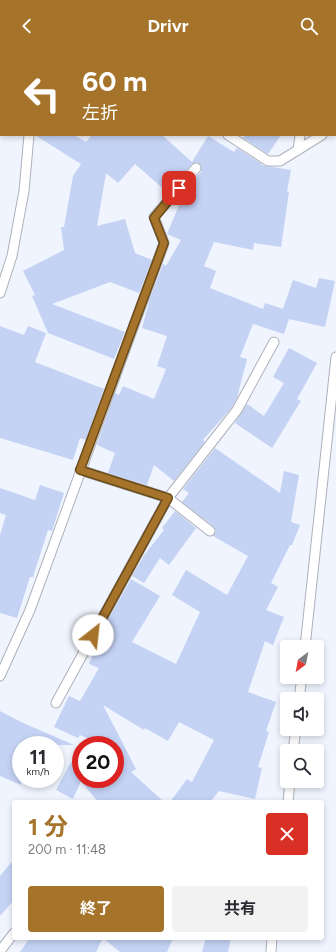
<!DOCTYPE html>
<html lang="ja">
<head>
<meta charset="utf-8">
<style>
	body { margin:0; font-family:Figtree,"Noto Sans JP",sans-serif; background:#f2f2f3; color:#2b2b33; height:100vh; display:flex; flex-direction:column; font-size:15px; white-space:nowrap }
	* { box-sizing:border-box; margin:0 }
	p { font-size:13px; color:#7c7c81 }
	.icon { flex:none; width:22px; height:22px; fill:none; stroke:currentColor; stroke-width:2; stroke-linecap:round; stroke-linejoin:round }
	.map { position:relative; flex:1; overflow:hidden }
	.side { position:absolute; left:12px; top:748px; width:312px; height:140px; display:flex; flex-direction:column; background:#fff; border-radius:4px; box-shadow:0 2px 6px #0003 }
	.side>* { flex:none }
	.guide { position:absolute; left:0px; top:0px; width:336px; height:84px; box-shadow:0 2px 6px #0003; background:#a5742a; color:#fff; overflow:hidden }
	.needle { width:26px; rotate:212deg }
	.controls { position:absolute; left:280px; top:588px; display:grid; gap:8px }
	.controls a { display:grid; place-items:center; width:44px; height:44px; border-radius:4px; background:#fff; box-shadow:0 2px 6px #0003; font-size:20px }
	.speed { position:absolute; left:12px; top:684px; display:flex; gap:8px; font-size:20px; font-weight:700; text-align:center }
	.speed>* { display:grid; place-content:center; width:52px; height:52px; border-radius:50%; background:#fff; box-shadow:0 2px 6px #0003; line-height:1 }
	.speed small { font-size:10px; font-weight:400 }
	.speed .limit { border:6px solid #d22; background:#fff; color:#111 }
	.pin { position:absolute; display:grid; place-items:center; width:34px; height:34px; color:#fff; margin:-17px; border-radius:8px; box-shadow:0 2px 6px #0006 }
	.me { position:absolute; width:44px; margin:-22px; rotate:29deg; stroke-linejoin:round; filter:drop-shadow(0 0 3px #0008) }
	.turn { display:flex; align-items:center; gap:14px; height:84px; padding:0 16px; font-size:18px }
	.turn .icon { width:52px; height:52px; stroke-width:2.5 }
	.turn b { display:block; font-size:28px; line-height:34px }
	.round { display:grid; place-items:center; flex:none; width:42px; height:42px; border-radius:4px; background:#f2f2f3 }
	.headline { display:flex; align-items:center; justify-content:space-between; height:68px; padding:0 16px }
	h1 { font-size:24px; font-weight:700; line-height:30px; color:#a5742a }
	.action { display:flex; gap:8px; margin-top:auto; padding:8px 16px }
	.action a { flex:1; height:46px; border-radius:4px; background:#a5742a; color:#fff; font-size:16px; font-weight:700; line-height:46px; text-align:center }
	.action a+a { background:#f2f2f3; color:#2b2b33 }
	header { display:flex; justify-content:space-between; align-items:center; height:52px; padding:0 16px; background:#a5742a; color:#fff; font-size:18px; font-weight:700 }
	.map>svg:first-child { display:block }
</style>
</head>
<body>
<header><svg class="icon" aria-label="back" viewBox="0 0 24 24"><path d="M15 5l-7 7 7 7"/></svg>Drivr<svg class="icon" aria-label="search" viewBox="0 0 24 24"><circle cx="10" cy="10" r="6"/><path d="M15 15l6 6"/></svg></header>
<div class="map">
<svg width="336" height="900" viewBox="0 0 336 900">
	<rect width="100%" height="100%" fill="#eff4fe"/>
	<g fill="#c4d2f4">
		<polygon points="35,83 74,83 86,90 92,83 162,83 192,110 208,84 234,100 237,96 262,112 261,113 291,118 287,139 289,140 281,195 254,191 253,198 214,190 204,214 216,219 210,236 263,257 265,251 283,257 293,228 316,236 319,226 335,229 325,275 289,267 284,282 253,272 240,305 247,307 237,346 232,355 203,388 205,390 174,429 154,413 147,433 108,421 115,401 97,393 115,341 119,343 123,334 154,347 166,317 157,314 167,284 142,276 150,246 163,212 166,214 181,188 167,182 180,151 176,148 201,120 201,114 197,110 192,112 167,140 135,112 118,131 106,121 97,174 125,167 135,201 152,208 139,241 110,230 52,252 125,280 114,307 48,281 32,244 35,243 23,219 64,198 61,175 64,175 73,124 81,112"/>
		<polygon points="245,83 281,83 268,102 243,86"/>
		<polygon points="0,274 24,283 28,274 46,281 35,310 104,337 86,388 80,386 73,408 0,386"/>
		<polygon points="289,296 317,311 297,347 301,349 272,396 235,371 247,352 264,364 284,331 273,325"/>
		<polygon points="215,396 280,441 284,419 299,423 291,470 300,473 292,493 290,493 271,531 278,535 266,558 284,565 273,593 265,589 248,640 276,650 266,679 269,680 258,715 262,716 255,747 219,739 210,750 170,750 187,727 192,730 214,688 179,670 168,689 145,676 144,678 103,653 136,717 131,720 164,750 98,750 81,729 73,747 56,738 71,710 81,715 81,727 115,727 115,693 102,693 80,683 78,686 54,675 69,644 80,649 99,616 89,612 105,573 131,527 160,544 132,590 176,612 200,560 172,543 186,518 227,543 248,504 213,484 216,479 214,475 182,450 189,441 183,437"/>
		<polygon points="40,433 64,441 52,479 48,478 33,525 30,525 17,566 0,561 0,483 6,463 0,461 0,436 35,448"/>
		<polygon points="175,459 196,476 169,513 160,506 144,531 132,524 145,502 164,478 162,476"/>
		<polygon points="0,659 21,670 74,693 21,693 21,733 0,724"/>
		<polygon points="14,807 14,848 0,864 0,824"/>
		<polygon points="30,886 173,886 167,900 120,900 103,886 96,900 20,900"/>
		<polygon points="206,886 231,886 228,900 202,900"/>
	</g>
	<g fill="none" stroke-linecap="round" stroke-linejoin="round">
		<defs>
			<g id="lane">
				<polyline points="101,0 103,1"/>
				<polyline points="36,1 37,0"/>
				<polyline points="311,1 311,0"/>
				<polyline points="335,75 336,75"/>
				<polyline points="228,83 268,109 280,109 322,83"/>
				<polyline points="298,98 300,83"/>
				<polyline points="0,241 12,204 24,139 29,83"/>
				<polyline points="80,418 168,446 210,479"/>
				<polyline points="305,595 336,305"/>
				<polyline points="0,624 30,558 164,191 154,165 196,116"/>
				<polyline points="299,647 302,625"/>
				<polyline points="56,651 168,446 237,358 274,290"/>
				<polyline points="293,699 296,677"/>
				<polyline points="288,750 290,729"/>
				<polyline points="0,899 14,881"/>
				<polyline points="271,900 272,886"/>
			</g>
		</defs>
		<use href="#lane" stroke="#adb1bb" stroke-width="11"/>
		<use href="#lane" stroke="#fff" stroke-width="9"/>
	</g>
	<g fill="none" stroke-linecap="round" stroke-linejoin="round">
		<defs>
			<polyline id="route" points="93,583 168,446 80,418 164,191 154,166 179,136"/>
		</defs>
		<use href="#route" stroke="#6b4b1b" stroke-width="10"/>
		<use href="#route" stroke="#a5742a" stroke-width="7"/>
	</g>
</svg>
<div class="controls">
<a><svg class="needle" viewBox="-14 -14 28 28"><path d="M0-13l5 13h-10z" fill="#e53935"/><path d="M0 13l5-13h-10z" fill="#7c7c81"/></svg></a>
<a><svg class="icon" aria-label="sound" viewBox="0 0 24 24"><path d="M4 9h4l5-4v14l-5-4H4zM17 9q2 3 0 6"/></svg></a>
<a><svg class="icon" aria-label="search" viewBox="0 0 24 24"><circle cx="10" cy="10" r="6"/><path d="M15 15l6 6"/></svg></a>
</div>
<div class="speed"><div>11<small>km/h</small></div><div class="limit">20</div></div>
<div class="pin" style="left:179px;top:136px;background:#d93025"><svg class="icon" aria-label="arrive" viewBox="0 0 24 24"><path d="M6 21V4h12l-3 4 3 4H6"/></svg></div>
<svg class="me" style="left:93px;top:583px" viewBox="-20 -20 40 40"><circle r="19" fill="#fff"/><path d="M0-13L10 11 0 6-10 11z" fill="#a5742a"/></svg>
<div class="guide">
<div class="turn"><svg class="icon" aria-label="left" viewBox="0 0 24 24"><path d="M17 20v-9H6M10 6l-5 5 5 5"/></svg><div><b>60 m</b>左折</div></div>
</div>
<section class="side">
<div class="headline"><div><h1>1 分</h1><p>200 m · 11:48</p></div><a class="round" style="background:#d93025;color:#fff"><svg class="icon" aria-label="close" viewBox="0 0 24 24"><path d="M6 6l12 12M18 6L6 18"/></svg></a></div>
<div class="action"><a>終了</a><a>共有</a></div>
</section>
</div>
</body>
</html>
